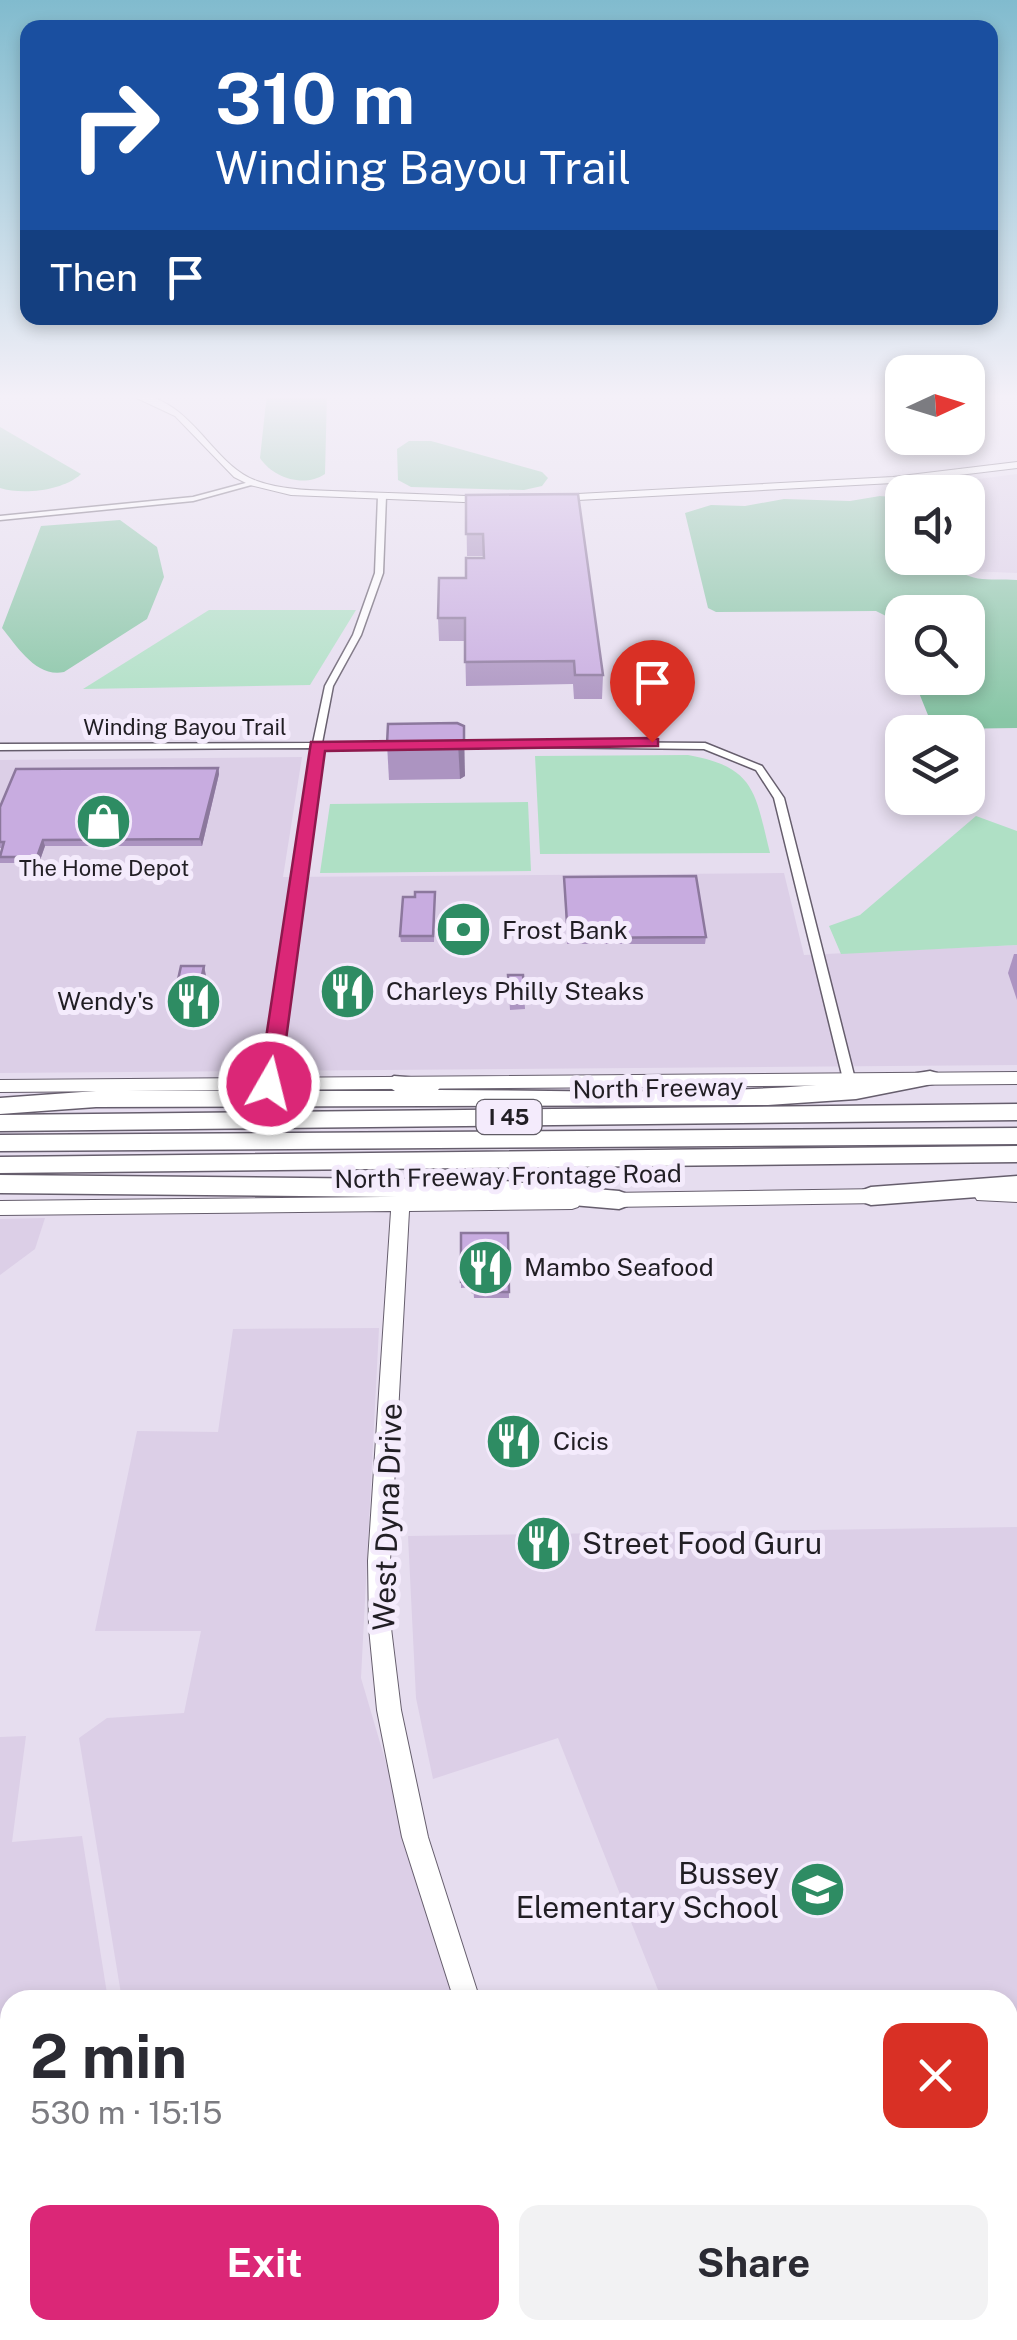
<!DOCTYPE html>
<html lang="en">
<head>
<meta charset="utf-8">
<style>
	body { margin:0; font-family:"Public Sans",sans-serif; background:#f2f2f3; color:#2b2b33; height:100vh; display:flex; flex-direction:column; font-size:38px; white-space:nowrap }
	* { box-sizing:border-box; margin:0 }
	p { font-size:32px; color:#7c7c81 }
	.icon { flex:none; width:55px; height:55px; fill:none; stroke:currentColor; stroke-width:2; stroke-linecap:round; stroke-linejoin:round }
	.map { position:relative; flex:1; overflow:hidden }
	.side { position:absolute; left:0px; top:1990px; width:1018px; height:350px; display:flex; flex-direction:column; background:#fff; border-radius:30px 30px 0 0; box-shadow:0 5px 15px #0003 }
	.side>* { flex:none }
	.banner { position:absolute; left:20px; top:20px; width:978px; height:305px; border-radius:20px; box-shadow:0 5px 15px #0003; background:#1a4fa0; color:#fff; overflow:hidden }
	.needle { width:65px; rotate:86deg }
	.tools { position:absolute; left:885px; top:355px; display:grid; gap:20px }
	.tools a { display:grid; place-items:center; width:100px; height:100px; border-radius:20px; background:#fff; box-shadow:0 5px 15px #0003; font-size:50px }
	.pin { position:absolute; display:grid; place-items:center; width:85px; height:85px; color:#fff; margin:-102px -42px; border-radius:50% 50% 50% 0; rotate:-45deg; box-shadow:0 0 10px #0007 }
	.pin .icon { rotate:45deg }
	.me { position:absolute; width:110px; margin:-55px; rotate:8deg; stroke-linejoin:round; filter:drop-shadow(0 0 8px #0008) }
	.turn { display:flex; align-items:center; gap:35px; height:210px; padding:0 30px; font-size:45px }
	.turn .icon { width:130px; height:130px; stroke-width:2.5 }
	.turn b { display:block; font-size:70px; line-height:85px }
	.then { display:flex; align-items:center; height:95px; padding:0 30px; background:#0003; gap:20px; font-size:38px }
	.round { display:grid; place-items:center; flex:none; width:105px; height:105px; border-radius:20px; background:#f2f2f3 }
	.summary { display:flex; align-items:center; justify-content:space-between; height:170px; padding:0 30px }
	h1 { font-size:60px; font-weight:700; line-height:75px }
	.button { display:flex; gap:20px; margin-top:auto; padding:20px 30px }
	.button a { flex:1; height:115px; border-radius:20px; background:#db2777; color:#fff; font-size:40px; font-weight:700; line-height:115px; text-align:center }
	.button a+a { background:#f2f2f3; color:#2b2b33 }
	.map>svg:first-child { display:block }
</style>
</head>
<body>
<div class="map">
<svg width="1017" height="2340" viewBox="0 0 1017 2340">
	<rect width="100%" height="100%" fill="#e6ddef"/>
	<g fill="#dccfe7">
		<polygon points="1017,474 1017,573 968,571 960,558 968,558 968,492 921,492 917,487"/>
		<polygon points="302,757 283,877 784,873 804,955 1017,945 1017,1065 0,1073 0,760"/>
		<polygon points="45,1218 35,1249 0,1275 0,1219"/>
		<polygon points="379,1328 361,1678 456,2000 122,2000 79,1738 107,1718 184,1713 201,1631 95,1631 137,1431 218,1432 233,1329"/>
		<polygon points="1017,1527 1017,2157 1008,2162 1008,2000 662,2000 558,1738 433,1779 416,1698 408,1536"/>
		<polygon points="26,1736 12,1842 82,1836 108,2000 10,2000 10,2183 0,2188 0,1737"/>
		<polygon points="176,2330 553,2330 556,2340 177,2340"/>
	</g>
	<g fill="#afe0c5">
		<polygon points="209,610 356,610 310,685 83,689"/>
		<path d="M688,755C756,767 755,793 770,853L540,854L535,756Z"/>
		<polygon points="528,802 531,871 320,873 330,804"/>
		<polygon points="976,816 1017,831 1017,945 841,954 829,926 860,915"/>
	</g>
	<g fill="#88c6a6">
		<path d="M267,393H327L325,474C304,488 273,478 260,458Z"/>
		<path d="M0,427L81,474C63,491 22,495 0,488Z"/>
		<polygon points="409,441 431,441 542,472 548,478 542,486 524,490 411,487 398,480 397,449"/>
		<path d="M880,496L902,498V558H948C965,585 988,578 1017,580V728L946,729L932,725L913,678H968V612H902V652L888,617L876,611L716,612L708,608L685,513L711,505L745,506L784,499L850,501Z"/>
		<path d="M120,520L157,547L164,577L147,619L64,672C36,678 17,646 2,628L41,526Z"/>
	</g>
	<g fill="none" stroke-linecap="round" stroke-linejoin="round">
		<defs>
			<g id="street">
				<polygon points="253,481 256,483 255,484 193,501 0,520 0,516 193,497"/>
				<polygon points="382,494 386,496 383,573 361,635 333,686 322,743 403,742 408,745 403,748 321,748 275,1084 269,1088 263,1084 312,748 0,750 0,744 313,743 325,686 353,635 375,573 378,496"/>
				<polygon points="448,741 705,743 762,766 784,798 855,1079 853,1082 849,1083 843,1079 774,798 756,770 704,749 445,746 445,742"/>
			</g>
			<g id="secondary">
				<path d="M126,393C192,393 209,464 257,481C288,492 323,490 356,492C400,493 444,495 488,497L493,500L488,503L291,495L250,485L234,477L175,416Z"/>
				<polygon points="1017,462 1017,468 893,483 559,501 554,498 559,495 893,477"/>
				<polygon points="1017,1072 1017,1084 0,1092 0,1080"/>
				<polygon points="983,1188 1017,1188 1017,1202 977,1200 974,1195 977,1190"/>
				<polygon points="882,1189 888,1191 891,1196 888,1201 882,1203 608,1207 602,1205 599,1200 602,1195 608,1193"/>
				<polygon points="572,1195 578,1197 581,1202 578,1207 572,1209 409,1211 390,1561 391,1628 401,1710 428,1837 480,2000 454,2000 402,1837 377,1710 369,1628 368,1561 391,1211 0,1215 0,1201"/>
				<polygon points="1017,2182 1017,2213 1008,2217 1008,2186"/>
				<polygon points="1017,2283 1017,2314 1008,2318 1008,2287"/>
				<polygon points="560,2330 590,2330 593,2340 563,2340"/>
				<polygon points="748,2330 793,2330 789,2340 744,2340"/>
				<polygon points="928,2330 972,2330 968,2340 924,2340"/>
			</g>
			<g id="highway">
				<path d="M930,1071L937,1073L941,1078L937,1083L856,1099L768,1105L96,1107L0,1114V1098L96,1091H395L383,1083L394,1076L439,1080L442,1085L438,1090C602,1090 768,1099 930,1071Z"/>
				<polygon points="1017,1104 1017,1120 0,1131 0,1115"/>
				<polygon points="1017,1128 1017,1144 0,1151 0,1135"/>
				<polygon points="1017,1146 1017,1162 0,1173 0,1157"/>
				<polygon points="0,1175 492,1180 619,1191 627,1194 630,1200 627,1206 619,1209 492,1198 0,1193"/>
				<polygon points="1017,1176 1017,1194 871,1205 863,1202 860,1196 863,1190 871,1187"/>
			</g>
		</defs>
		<use href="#street" stroke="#665e6d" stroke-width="3"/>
		<use href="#secondary" stroke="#665e6d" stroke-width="2"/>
		<use href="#highway" stroke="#665e6d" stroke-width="3"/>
		<use href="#street" fill="#fff" fill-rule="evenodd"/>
		<use href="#secondary" fill="#fff" fill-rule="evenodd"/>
		<use href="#highway" fill="#fff" fill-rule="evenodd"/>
	</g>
	<g fill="#ac94c1">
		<polygon points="466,495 603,675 602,699 574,699 573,684 466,686 465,641 439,641 438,618 466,578 484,558 484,556 467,556"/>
		<polygon points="457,723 465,776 460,779 389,780 387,744"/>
		<polygon points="218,768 219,774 202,846 45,846 39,863 0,863 0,852 2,848 0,848 0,807"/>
		<polygon points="564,883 706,937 705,944 567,944"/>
		<polygon points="435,892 434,942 401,942 400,936"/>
		<polygon points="1014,954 1017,954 1017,1000 1008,973"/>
		<polygon points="508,975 523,975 525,1009 510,1010"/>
		<polygon points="208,985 201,1017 178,1017 174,998"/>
		<polygon points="461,1233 508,1233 509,1298 474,1298 473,1287 461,1288"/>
	</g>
	<g fill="#8c789d">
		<polygon points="464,726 465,776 460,779 458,743"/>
		<polygon points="218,768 219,774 202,846 200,839"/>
		<polygon points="43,840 45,846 39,863 37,857"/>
		<polygon points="204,966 208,985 201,1017 197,998"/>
		<polygon points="41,2330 57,2330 58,2340 42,2340"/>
	</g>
	<g fill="#c8ace0" stroke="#8c789d" stroke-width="2.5">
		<polygon points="578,494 603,675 575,675 574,661 465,662 465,618 438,618 439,578 466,578 466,558 484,558 483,534 466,534 466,495"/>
		<polygon points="457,723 464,726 464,740 458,743 387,744 388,724"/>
		<polygon points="218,768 200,839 43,840 37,857 0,857 4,842 0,842 0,807 16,769"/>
		<polygon points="696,876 706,937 568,938 564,877"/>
		<polygon points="415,892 435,892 433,936 400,936 403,897 415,897"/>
		<polygon points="181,966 204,966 197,998 174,998"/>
		<polygon points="508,975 523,975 525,1003 510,1003"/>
		<polygon points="461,1233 508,1233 509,1292 473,1292 474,1281 461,1282"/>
		<polygon points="10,2274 10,2330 41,2330 42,2340 0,2340 0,2279"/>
	</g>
	<linearGradient id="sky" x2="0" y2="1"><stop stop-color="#81bbce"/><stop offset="0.55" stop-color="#f4f0f8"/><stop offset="1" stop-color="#f4f0f8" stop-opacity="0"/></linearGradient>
	<rect width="1017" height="721" fill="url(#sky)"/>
	<polygon fill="#db2777" stroke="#8e194d" stroke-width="2.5" points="652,738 658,739 658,746 325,751 280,1084 269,1092 262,1089 259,1084 311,742"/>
	<defs>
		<symbol id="shop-disc" viewBox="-11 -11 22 22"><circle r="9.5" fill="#2e8c63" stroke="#f4ebfc"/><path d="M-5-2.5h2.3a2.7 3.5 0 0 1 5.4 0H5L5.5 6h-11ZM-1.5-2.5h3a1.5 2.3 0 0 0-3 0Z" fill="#fff"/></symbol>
		<symbol id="bank-disc" viewBox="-11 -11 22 22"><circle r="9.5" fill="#2e8c63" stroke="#f4ebfc"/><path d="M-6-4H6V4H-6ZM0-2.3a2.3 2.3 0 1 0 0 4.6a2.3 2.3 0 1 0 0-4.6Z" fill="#fff"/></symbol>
		<symbol id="restaurant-disc" viewBox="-11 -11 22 22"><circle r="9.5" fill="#2e8c63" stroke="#f4ebfc"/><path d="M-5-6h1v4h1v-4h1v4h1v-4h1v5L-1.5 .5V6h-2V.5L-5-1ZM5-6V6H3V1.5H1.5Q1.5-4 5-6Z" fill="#fff"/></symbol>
		<symbol id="school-disc" viewBox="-11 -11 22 22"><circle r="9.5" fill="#2e8c63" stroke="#f4ebfc"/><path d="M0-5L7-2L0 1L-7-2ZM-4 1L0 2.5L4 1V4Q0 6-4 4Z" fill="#fff"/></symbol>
	</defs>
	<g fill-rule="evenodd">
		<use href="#shop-disc" x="72" y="790" width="63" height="63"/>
		<use href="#bank-disc" x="432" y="898" width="63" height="63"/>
		<use href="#restaurant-disc" x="316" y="960" width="63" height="63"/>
		<use href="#restaurant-disc" x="162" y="970" width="63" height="63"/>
		<use href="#restaurant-disc" x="454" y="1236" width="63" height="63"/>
		<use href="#restaurant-disc" x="482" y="1410" width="63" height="63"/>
		<use href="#restaurant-disc" x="512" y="1512" width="63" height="63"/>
		<use href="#school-disc" x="786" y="1858" width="63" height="63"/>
	</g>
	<g text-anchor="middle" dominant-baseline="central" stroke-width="10" stroke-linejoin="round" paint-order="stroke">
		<g font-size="22" fill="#211e24" stroke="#f4ebfc">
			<text x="185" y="727">Winding Bayou Trail</text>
		</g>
		<g font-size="22" fill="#211e24" stroke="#f4ebfc">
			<text x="104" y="868">The Home Depot</text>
		</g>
		<rect fill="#f4ebfc" stroke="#605c65" stroke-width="2.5" x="476.5" y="1100" width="65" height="34" rx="8"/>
		<g font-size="22" font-weight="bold" fill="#211e24">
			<text x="509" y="1117">I 45</text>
		</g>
		<g font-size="25" fill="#211e24" stroke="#f4ebfc" text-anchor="start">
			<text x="502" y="930">Frost Bank</text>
			<text x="386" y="991">Charleys Philly Steaks</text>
			<text x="154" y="1001" text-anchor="end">Wendy's</text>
			<text x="524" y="1267">Mambo Seafood</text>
			<text x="553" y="1441">Cicis</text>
		</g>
		<g font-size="25" fill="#211e24" stroke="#f4ebfc">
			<text transform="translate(658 1088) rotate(-1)">North Freeway</text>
			<text transform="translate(508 1176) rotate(-1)">North Freeway Frontage Road</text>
		</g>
		<g font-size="30" fill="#211e24" stroke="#f4ebfc">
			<text transform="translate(387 1517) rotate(-88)">West Dyna Drive</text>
		</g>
		<g font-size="30" fill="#211e24" stroke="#f4ebfc" text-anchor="start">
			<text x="582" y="1543">Street Food Guru</text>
			<text x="779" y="1873" text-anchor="end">Bussey<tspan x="779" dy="34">Elementary School</tspan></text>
		</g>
	</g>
</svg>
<div class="tools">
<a><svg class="needle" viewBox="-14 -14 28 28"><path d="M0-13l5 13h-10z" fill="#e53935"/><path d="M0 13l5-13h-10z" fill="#7c7c81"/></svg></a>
<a><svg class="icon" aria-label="sound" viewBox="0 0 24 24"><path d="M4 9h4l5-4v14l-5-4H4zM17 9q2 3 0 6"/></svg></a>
<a><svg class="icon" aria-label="search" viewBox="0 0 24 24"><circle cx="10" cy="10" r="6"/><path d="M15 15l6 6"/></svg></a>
<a><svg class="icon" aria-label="layers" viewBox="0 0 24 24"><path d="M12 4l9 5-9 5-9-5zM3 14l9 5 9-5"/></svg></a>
</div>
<div class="pin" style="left:652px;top:742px;background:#d93025"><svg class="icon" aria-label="arrive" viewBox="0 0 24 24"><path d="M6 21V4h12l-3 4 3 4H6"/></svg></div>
<svg class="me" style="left:269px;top:1084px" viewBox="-20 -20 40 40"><circle r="17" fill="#db2777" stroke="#fff" stroke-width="3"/><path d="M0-11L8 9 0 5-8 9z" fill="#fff"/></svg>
<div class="banner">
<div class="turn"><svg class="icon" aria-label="right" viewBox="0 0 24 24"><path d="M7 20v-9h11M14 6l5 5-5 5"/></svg><div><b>310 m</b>Winding Bayou Trail</div></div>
<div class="then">Then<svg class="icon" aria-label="arrive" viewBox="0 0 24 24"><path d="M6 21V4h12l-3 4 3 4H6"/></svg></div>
</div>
<section class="side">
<div class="summary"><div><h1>2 min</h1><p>530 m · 15:15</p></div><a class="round" style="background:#d93025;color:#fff"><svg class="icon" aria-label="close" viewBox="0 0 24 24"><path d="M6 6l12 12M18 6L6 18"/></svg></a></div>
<div class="button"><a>Exit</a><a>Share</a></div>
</section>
</div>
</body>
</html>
